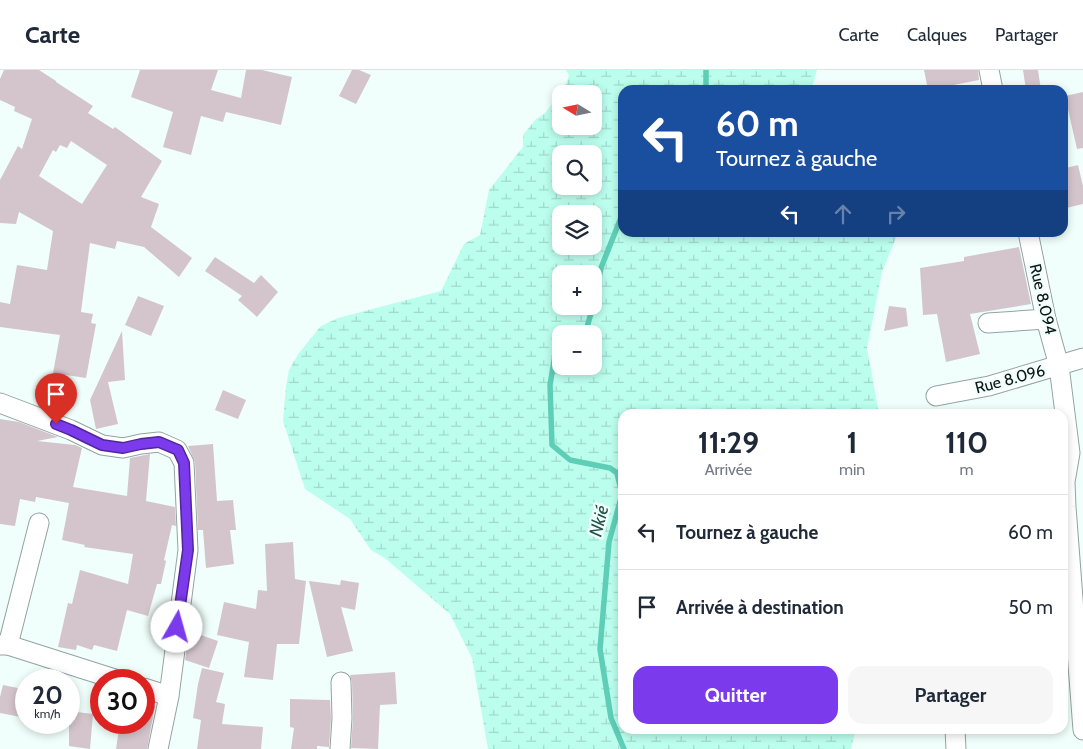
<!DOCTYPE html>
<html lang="fr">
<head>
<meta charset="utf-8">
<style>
	body { margin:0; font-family:Cabin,sans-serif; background:#f6f6f7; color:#1f2937; height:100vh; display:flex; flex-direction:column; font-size:19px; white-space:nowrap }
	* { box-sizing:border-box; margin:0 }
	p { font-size:16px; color:#747a83 }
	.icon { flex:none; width:28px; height:28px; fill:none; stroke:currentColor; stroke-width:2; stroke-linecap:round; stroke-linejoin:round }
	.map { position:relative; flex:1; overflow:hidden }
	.drawer { position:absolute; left:618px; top:339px; width:450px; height:325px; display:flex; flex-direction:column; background:#fff; border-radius:15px; box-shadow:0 2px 8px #0003 }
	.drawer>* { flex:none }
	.top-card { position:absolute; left:618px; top:15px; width:450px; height:152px; border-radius:15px; box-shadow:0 2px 8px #0003; background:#1a4fa0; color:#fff; overflow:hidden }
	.needle { width:32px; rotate:280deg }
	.tools { position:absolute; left:552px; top:15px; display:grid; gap:10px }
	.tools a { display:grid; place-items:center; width:50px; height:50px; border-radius:10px; background:#fff; box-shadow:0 2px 8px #0003; font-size:25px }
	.speed { position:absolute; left:15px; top:599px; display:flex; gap:10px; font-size:25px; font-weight:700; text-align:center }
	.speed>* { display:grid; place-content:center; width:65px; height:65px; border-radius:50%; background:#fff; box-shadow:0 2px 8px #0003; line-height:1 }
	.speed small { font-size:12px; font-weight:400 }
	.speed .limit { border:8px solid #d22; background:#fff; color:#111 }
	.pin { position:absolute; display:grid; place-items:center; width:42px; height:42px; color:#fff; margin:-51px -21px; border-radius:50% 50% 50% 0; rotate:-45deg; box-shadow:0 0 5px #0007 }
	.pin .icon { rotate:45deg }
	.me { position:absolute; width:55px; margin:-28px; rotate:7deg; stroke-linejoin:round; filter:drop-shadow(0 0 4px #0008) }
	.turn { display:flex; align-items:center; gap:18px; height:105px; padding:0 15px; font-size:22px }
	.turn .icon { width:65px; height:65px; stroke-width:2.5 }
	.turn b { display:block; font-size:35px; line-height:42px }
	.lanes { display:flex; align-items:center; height:48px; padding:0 15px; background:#0003; justify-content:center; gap:25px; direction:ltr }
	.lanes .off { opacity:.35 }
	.eta { display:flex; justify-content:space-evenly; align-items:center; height:85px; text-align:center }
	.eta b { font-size:30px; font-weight:800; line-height:35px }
	.primary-button { display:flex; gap:10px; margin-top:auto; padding:10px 15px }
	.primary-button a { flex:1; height:58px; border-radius:15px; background:#7c3aed; color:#fff; font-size:20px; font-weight:800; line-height:58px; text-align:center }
	.primary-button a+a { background:#f6f6f7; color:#1f2937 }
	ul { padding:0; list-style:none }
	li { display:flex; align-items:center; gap:15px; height:75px; padding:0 15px; border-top:1px solid #e0e1e3 }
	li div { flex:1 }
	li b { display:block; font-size:19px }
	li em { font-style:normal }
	header { display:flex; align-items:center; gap:30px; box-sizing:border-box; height:70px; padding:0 25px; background:#fff; border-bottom:1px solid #e0e1e3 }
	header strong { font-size:24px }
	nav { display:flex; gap:28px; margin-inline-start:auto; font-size:18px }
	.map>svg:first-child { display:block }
</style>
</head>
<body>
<header>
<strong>Carte</strong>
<nav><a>Carte</a><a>Calques</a><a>Partager</a></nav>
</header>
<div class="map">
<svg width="1083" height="679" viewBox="0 0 1083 679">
	<defs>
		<pattern id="wetland-marsh" width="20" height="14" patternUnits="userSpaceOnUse" patternTransform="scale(1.25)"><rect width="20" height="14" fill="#bbfeed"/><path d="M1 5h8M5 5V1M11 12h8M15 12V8" fill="none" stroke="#a0d9ca"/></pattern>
	</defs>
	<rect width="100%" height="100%" fill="#f0fffb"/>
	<path fill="url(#wetland-marsh)" fill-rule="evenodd" d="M566,0H817L813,14V20H622V162L898,163L882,202L867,278L879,344H622V659H856L851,679H488L472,588L450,544L386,489L371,480L350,449L305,419L283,351L286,316L289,300L299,283L321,256L338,248L441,221L464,174L480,165L489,120L523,77V65L536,49L545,43L559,25L566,14L569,5ZM561,24H594V56H561ZM561,84H594V116H561ZM561,144H594V176H561ZM561,204H594V236H561ZM561,264H594V296H561Z"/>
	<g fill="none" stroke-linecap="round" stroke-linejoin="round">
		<g stroke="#5fceb7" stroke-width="5.5">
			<polyline points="706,20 706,0"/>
			<polyline points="594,233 601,198 622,145"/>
			<polyline points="582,264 586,261 593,236"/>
			<polyline points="561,276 556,279 550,315 552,375 570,390 610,398 617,403 622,424 609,472 600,579 611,648 624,679"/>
		</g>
	</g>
	<g fill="#d4c5cd" fill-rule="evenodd">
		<path d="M4,0H39L56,11V12L93,36L88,43L113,59L115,57L162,91L141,127L159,134L151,157L192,188L179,207L144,177L117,171L115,179L90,173L81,242L93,244L91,253L96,254L86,308L53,303L60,265L0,257V232L10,234L17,195L47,200L53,161L19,142L16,154L0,153V110L18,76L22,79L32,49L14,41L15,37L0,30V9ZM71,71L107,95L82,134L39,106L53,80L56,82L60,75L67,78Z"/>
		<polygon points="140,0 218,0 211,20 241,28 246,0 262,0 292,7 281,55 226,42 223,52 201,46 191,85 163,77 173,42 131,27"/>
		<polygon points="352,0 359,0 371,5 356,34 339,26"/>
		<polygon points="924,0 978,0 979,10 928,20"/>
		<polygon points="1023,0 1038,0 1041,20 1026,20"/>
		<polygon points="1083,22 1083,78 1077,79 1065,26"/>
		<polygon points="1078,95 1083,116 1083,134 1062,139 1062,99"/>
		<polygon points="1019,177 1031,234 970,244 980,284 946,292 937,244 923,245 920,198 964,191 964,187"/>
		<polygon points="215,187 254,213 261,205 278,222 257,247 238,230 242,226 205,201"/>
		<polygon points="138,226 164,236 151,266 125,255"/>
		<polygon points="889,236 906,238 908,256 884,261"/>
		<polygon points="122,261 125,310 108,312 118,354 96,359 90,330"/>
		<polygon points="223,320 246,330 238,349 215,340"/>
		<polygon points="0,349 19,352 58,367 37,371 75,375 82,378 73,417 127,426 130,388 150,384 146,431 175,437 176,456 172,455 164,490 166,491 161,514 157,514 148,546 127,540 117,581 94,575 92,580 77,575 76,580 58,577 68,533 72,534 80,500 128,514 133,484 84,477 85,475 62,470 69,433 36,427 35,432 20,429 15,456 0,454"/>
		<polygon points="213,374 217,431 233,430 236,460 230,460 234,494 206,498 203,460 198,460 195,392 188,376"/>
		<polygon points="293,472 295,509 306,511 299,574 277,574 273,610 244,607 249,572 217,565 224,532 256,539 258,520 267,521 265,474"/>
		<polygon points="341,510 359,513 355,540 341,537 353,581 327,587 309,511 340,515"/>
		<polygon points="189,561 218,571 209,598 185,590"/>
		<polygon points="202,598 224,603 216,632 225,634 222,654 263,657 261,679 197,679 201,650 193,648 198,614"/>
		<polygon points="395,602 397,634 380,635 378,679 351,678 353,648 352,612 350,605"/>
		<polygon points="3,615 23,619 22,623 26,624 26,648 0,643 0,627"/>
		<polygon points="290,629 330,630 331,648 329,677 317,676 317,679 291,679 294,658 290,657"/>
		<polygon points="144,634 155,636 147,679 116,679 120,652 144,652"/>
		<polygon points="69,641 93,644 90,679 69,676"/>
	</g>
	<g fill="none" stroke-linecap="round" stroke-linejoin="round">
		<defs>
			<g id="minor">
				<polyline points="989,0 993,20"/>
				<polyline points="1028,162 1046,249 1059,296 1070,383 1065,412 1066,437 1083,660"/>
				<polyline points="988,253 1046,249"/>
				<polyline points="936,326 989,316 1083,288"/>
				<polyline points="0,333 71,360 102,375 123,378 141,374 159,372 177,380 184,393 188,480 169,626 158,679"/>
				<polyline points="0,575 8,575 118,610"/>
				<polyline points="8,575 39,453"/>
				<polyline points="144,618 169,626"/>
				<polyline points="955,659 956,679"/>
				<polyline points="340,679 342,648 341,612"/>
			</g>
		</defs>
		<use href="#minor" stroke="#93a4a0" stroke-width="21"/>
		<use href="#minor" stroke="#fff" stroke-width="19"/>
	</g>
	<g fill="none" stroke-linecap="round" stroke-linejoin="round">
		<defs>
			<polyline id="route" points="56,354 71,360 102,375 123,378 141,374 159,372 178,380 184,393 188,480 177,557"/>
		</defs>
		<use href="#route" stroke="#51269a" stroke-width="12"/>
		<use href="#route" stroke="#7c3aed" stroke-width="9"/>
	</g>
	<g text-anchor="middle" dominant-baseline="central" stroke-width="5" stroke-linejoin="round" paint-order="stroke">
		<g font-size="16" fill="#101615" stroke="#f0fffb">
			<text transform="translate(1043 229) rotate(77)">Rue 8.094</text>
			<text transform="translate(1010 309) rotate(-15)">Rue 8.096</text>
		</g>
		<g font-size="18" font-style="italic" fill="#205046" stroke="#f0fffb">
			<text transform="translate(599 451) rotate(-76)">Nkié</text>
		</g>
	</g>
</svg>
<div class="tools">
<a><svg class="needle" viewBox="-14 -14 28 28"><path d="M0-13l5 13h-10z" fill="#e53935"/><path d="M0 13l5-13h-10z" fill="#747a83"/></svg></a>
<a><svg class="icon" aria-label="search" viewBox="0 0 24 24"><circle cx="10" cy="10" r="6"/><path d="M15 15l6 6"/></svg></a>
<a><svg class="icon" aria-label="layers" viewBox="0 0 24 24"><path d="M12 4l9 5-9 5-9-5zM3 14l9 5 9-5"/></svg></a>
<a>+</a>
<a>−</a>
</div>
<div class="speed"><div>20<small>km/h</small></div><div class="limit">30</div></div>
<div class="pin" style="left:56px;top:354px;background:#d93025"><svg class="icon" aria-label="arrive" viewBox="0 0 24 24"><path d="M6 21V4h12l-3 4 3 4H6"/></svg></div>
<svg class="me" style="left:177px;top:557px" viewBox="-20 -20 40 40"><circle r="19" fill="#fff"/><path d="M0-13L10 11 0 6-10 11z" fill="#7c3aed"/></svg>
<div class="top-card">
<div class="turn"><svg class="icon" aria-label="left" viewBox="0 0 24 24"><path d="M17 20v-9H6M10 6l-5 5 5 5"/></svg><div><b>60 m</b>Tournez à gauche</div></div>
<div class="lanes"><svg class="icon" aria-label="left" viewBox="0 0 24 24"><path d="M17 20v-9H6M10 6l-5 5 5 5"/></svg><svg class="icon off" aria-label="ahead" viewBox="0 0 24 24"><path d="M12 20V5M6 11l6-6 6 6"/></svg><svg class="icon off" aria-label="right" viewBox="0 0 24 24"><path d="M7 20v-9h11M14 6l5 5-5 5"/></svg></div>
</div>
<section class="drawer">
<div class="eta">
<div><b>11:29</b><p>Arrivée</p></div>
<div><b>1</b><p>min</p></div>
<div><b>110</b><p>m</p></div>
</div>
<ul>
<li><svg class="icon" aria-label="left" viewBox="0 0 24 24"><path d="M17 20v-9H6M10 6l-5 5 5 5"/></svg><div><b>Tournez à gauche</b></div><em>60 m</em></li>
<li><svg class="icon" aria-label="arrive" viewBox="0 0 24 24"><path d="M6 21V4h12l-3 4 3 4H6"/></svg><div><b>Arrivée à destination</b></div><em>50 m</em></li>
</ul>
<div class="primary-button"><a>Quitter</a><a>Partager</a></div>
</section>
</div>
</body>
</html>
